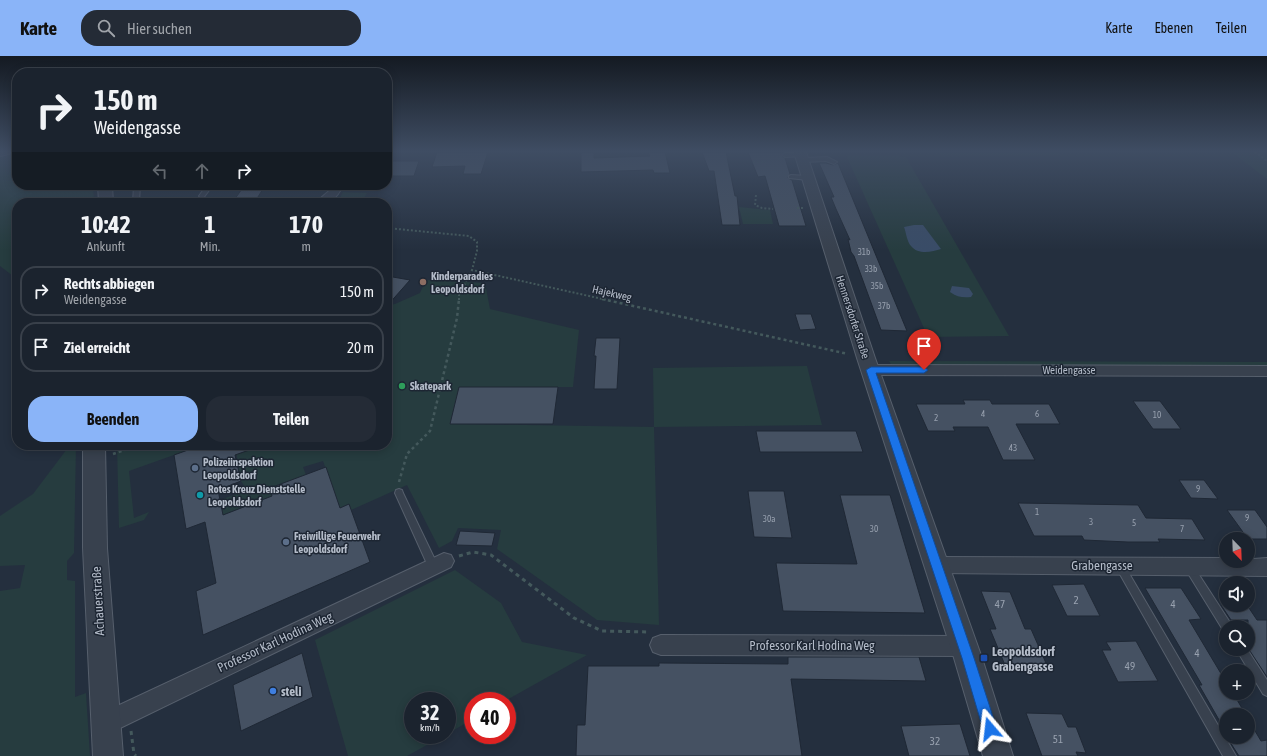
<!DOCTYPE html>
<html lang="de">
<head>
<meta charset="utf-8">
<style>
	body { margin:0; font-family:"Asap Condensed",sans-serif; background:#242b36; color:#f1f3f6; height:100vh; display:flex; flex-direction:column; font-size:15px; white-space:nowrap }
	* { box-sizing:border-box; margin:0 }
	p { font-size:13px; color:#a0a4aa }
	.icon { flex:none; width:22px; height:22px; fill:none; stroke:currentColor; stroke-width:2; stroke-linecap:round; stroke-linejoin:round }
	.map { position:relative; flex:1; overflow:hidden }
	.details { position:absolute; left:12px; top:142px; width:380px; height:252px; display:flex; flex-direction:column; background:#1b232e; border-radius:16px; box-shadow:0 2px 10px #0003,0 0 0 1px #39404a }
	.details>* { flex:none }
	.hud { position:absolute; left:12px; top:12px; width:380px; height:122px; border-radius:16px; box-shadow:0 2px 10px #0003,0 0 0 1px #39404a; background:#1b232e; color:#f1f3f6; overflow:hidden }
	.needle { width:26px; rotate:157deg }
	.fabs { position:absolute; left:1219px; top:476px; display:grid; gap:8px }
	.fabs a { display:grid; place-items:center; width:36px; height:36px; border-radius:50%; background:#1b232e; box-shadow:0 2px 10px #0003,0 0 0 1px #39404a; font-size:20px }
	.speed { position:absolute; left:404px; top:636px; display:flex; gap:8px; font-size:20px; font-weight:700; text-align:center }
	.speed>* { display:grid; place-content:center; width:52px; height:52px; border-radius:50%; background:#1b232e; box-shadow:0 2px 10px #0003,0 0 0 1px #39404a; line-height:1 }
	.speed small { font-size:10px; font-weight:400 }
	.speed .limit { border:6px solid #d22; background:#fff; color:#111 }
	.pin { position:absolute; display:grid; place-items:center; width:34px; height:34px; color:#fff; margin:-41px -17px; border-radius:50% 50% 50% 0; rotate:-45deg; box-shadow:0 0 4px #0007 }
	.pin .icon { rotate:45deg }
	.me { position:absolute; width:44px; margin:-22px; rotate:343deg; stroke-linejoin:round; filter:drop-shadow(0 0 3px #0008) }
	.turn { display:flex; align-items:center; gap:14px; height:84px; padding:0 16px; font-size:18px }
	.turn .icon { width:52px; height:52px; stroke-width:2.5 }
	.turn b { display:block; font-size:28px; line-height:34px }
	.lanes { display:flex; align-items:center; height:38px; padding:0 16px; background:#0003; justify-content:center; gap:20px; direction:ltr }
	.lanes .off { opacity:.35 }
	.eta { display:flex; justify-content:space-evenly; align-items:center; height:68px; text-align:center }
	.eta b { font-size:24px; font-weight:700; line-height:28px }
	.primary-button { display:flex; gap:8px; margin-top:auto; padding:8px 16px }
	.primary-button a { flex:1; height:46px; border-radius:16px; background:#8ab4f8; color:#111; font-size:16px; font-weight:700; line-height:46px; text-align:center }
	.primary-button a+a { background:#242b36; color:#f1f3f6 }
	ul { padding:0; list-style:none }
	li { display:flex; align-items:center; gap:12px; height:50px; margin:0 8px 6px; padding:0 8px; border:2px solid #39404a; border-radius:16px }
	li div { flex:1 }
	li b { display:block; font-size:15px }
	li em { font-style:normal }
	header { display:flex; align-items:center; gap:24px; box-sizing:border-box; height:56px; padding:0 20px; background:#8ab4f8; color:#111 }
	header strong { font-size:19px }
	nav { display:flex; gap:22px; margin-inline-start:auto; font-size:14px }
	.search { width:280px; height:36px; background:#242b36; display:flex; align-items:center; gap:10px; box-sizing:border-box; padding:0 14px; border-radius:16px; color:#a0a4aa; font-size:15px }
	.map>svg:first-child { display:block }
</style>
</head>
<body>
<header>
<strong>Karte</strong>
<div class="search"><svg class="icon" aria-label="search" viewBox="0 0 24 24"><circle cx="10" cy="10" r="6"/><path d="M15 15l6 6"/></svg>Hier suchen</div>
<nav><a>Karte</a><a>Ebenen</a><a>Teilen</a></nav>
</header>
<div class="map">
<svg width="1267" height="700" viewBox="0 0 1267 700">
	<rect width="100%" height="100%" fill="#242f3e"/>
	<g fill="#263c3f">
		<polygon points="939,96 1058,96 1061,99 942,101"/>
		<polygon points="1232,96 1261,96 1267,100 1267,123"/>
		<polygon points="17,98 17,129 93,129 94,147 17,147 17,223 0,210 0,101"/>
		<polygon points="846,99 899,99 900,101 906,101 1009,280 928,281"/>
		<polygon points="343,136 367,137 361,147 338,147"/>
		<polygon points="739,151 770,154 773,168 743,168"/>
		<polygon points="426,224 485,227 490,253 579,274 573,331 459,331 450,368 654,371 653,312 807,310 822,369 654,371 659,569 597,564 497,493 501,474 458,472 452,485 439,492 407,429 351,454 349,448 340,452 323,405 303,411 306,419 272,440 223,459 220,444 247,434 241,425 235,389 387,389 387,249 395,248 420,237"/>
		<polygon points="889,305 1267,306 1267,312 892,310"/>
		<polygon points="70,389 76,389 74,497 67,505 67,524 75,525 75,641 86,637 90,700 0,700 0,535 20,532 25,509 0,510 0,460 33,438"/>
		<polygon points="117,389 202,389 129,415 134,462 149,456 144,464 119,472"/>
		<polygon points="455,514 501,547 522,586 587,599 505,645 473,645 473,663 447,678 447,645 413,645 413,679 445,679 407,700 348,700 315,584"/>
	</g>
	<g fill="#394c67">
		<path d="M914,169H923L941,193C932,196 918,199 911,190C907,186 906,176 904,171Z"/>
		<path d="M952,230L969,232L973,238L971,241C963,242 957,241 950,236Z"/>
	</g>
	<g fill="#455162" stroke="#1f2835">
		<polygon points="437,96 488,96 481,118 463,118 465,110 432,111"/>
		<polygon points="581,96 594,96 594,102 650,100 648,96 665,96 670,117 654,117 653,114 581,116"/>
		<polygon points="702,96 726,96 735,140 737,140 740,169 722,169 714,115 709,115"/>
		<polygon points="748,96 783,96 781,99 785,102 790,118 788,122 792,124 806,170 779,170 765,120 758,121"/>
		<polygon points="387,105 419,105 414,120 387,120"/>
		<polygon points="819,107 826,107 833,109 838,107 907,275 881,274 854,200 851,196 848,183 850,184 836,153 831,141 834,141"/>
		<polygon points="244,130 265,130 254,147 232,147"/>
		<polygon points="387,220 410,224 387,250"/>
		<polygon points="795,258 811,258 816,273 800,274"/>
		<polygon points="596,282 620,282 617,333 594,333 596,300 594,300"/>
		<polygon points="459,331 558,331 553,368 450,368"/>
		<polygon points="963,344 990,344 992,348 1049,348 1060,368 1016,368 1035,404 1003,404 988,371 953,371 955,375 928,375 916,348 965,348"/>
		<polygon points="1133,345 1160,345 1181,373 1153,373"/>
		<polygon points="756,375 856,375 863,396 760,396"/>
		<polygon points="202,389 258,389 258,391 235,399 241,425 218,434 223,459 272,440 270,432 326,411 340,452 349,448 370,506 203,579 196,535 216,527 205,466 186,473 174,399"/>
		<polygon points="1179,424 1204,424 1218,443 1191,442"/>
		<polygon points="748,435 784,435 792,482 754,481"/>
		<polygon points="840,439 890,439 925,557 783,555 776,507 857,508"/>
		<polygon points="1018,447 1138,449 1146,462 1192,463 1205,484 1158,483 1160,486 1128,486 1084,484 1082,480 1034,480"/>
		<polygon points="1227,454 1255,454 1267,471 1267,483 1248,483"/>
		<polygon points="460,475 495,477 492,490 456,489"/>
		<polygon points="1084,528 1100,560 1067,560 1052,529"/>
		<polygon points="1145,532 1181,532 1201,563 1189,564 1226,626 1226,637 1233,637 1246,659 1226,659 1226,676 1199,629 1202,629"/>
		<polygon points="981,535 1010,536 1025,573 1031,573 1049,614 1007,614 990,573 996,573"/>
		<polygon points="1221,549 1247,549 1257,564 1267,564 1267,621 1248,592 1248,564 1231,564"/>
		<polygon points="1136,585 1158,625 1118,626 1102,594 1111,594 1106,586"/>
		<polygon points="302,597 313,641 241,675 233,629"/>
		<polygon points="788,601 919,601 926,625 791,623 802,700 576,700 577,669 585,669 588,610 659,610 659,607 788,608"/>
		<polygon points="1026,657 1062,658 1068,671 1076,671 1086,697 1076,696 1078,700 1042,700"/>
		<polygon points="1248,663 1261,685 1267,684 1267,700 1239,700 1230,686 1232,685 1229,681 1248,681"/>
		<polygon points="960,668 970,700 909,700 901,670"/>
	</g>
	<g fill="none" stroke-linecap="round" stroke-linejoin="round">
		<defs>
			<g id="service">
				<polygon points="801,97 803,98 803,100 785,101 782,99 785,97"/>
				<polygon points="827,101 837,106 834,108 826,105 803,106 800,104 803,102"/>
				<polygon points="791,119 808,120 811,122 808,124 789,122 789,120"/>
				<polygon points="134,129 140,129 139,147 133,147"/>
				<polygon points="207,129 213,129 204,141 200,141 199,140"/>
				<polygon points="399,433 402,434 403,437 438,510 436,513 433,514 430,513 428,510 395,437 396,434"/>
				<polygon points="1120,506 1123,507 1236,700 1223,700 1117,513 1115,510 1117,507"/>
				<polygon points="1189,507 1192,508 1231,568 1232,571 1226,571 1226,575 1223,574 1186,514 1184,511 1186,508"/>
				<polygon points="1236,593 1247,593 1267,624 1267,640 1263,638"/>
			</g>
			<g id="minor">
				<polygon points="0,96 10,96 9,98 0,100"/>
				<path d="M333,129H343C336,144 331,147 315,147L329,135Z"/>
				<polygon points="871,309 1267,310 1267,320 871,319 866,318 863,314 866,310"/>
				<polygon points="444,497 451,499 454,505 451,511 114,675 106,679 98,675 94,667 98,659"/>
				<polygon points="936,501 1226,502 1226,505 1267,502 1267,520 936,517 929,515 926,509 929,503"/>
				<polygon points="661,579 964,580 972,583 975,590 972,597 964,600 661,599 653,596 650,589 653,582"/>
			</g>
			<g id="tertiary">
				<polygon points="794,96 806,96 875,302 982,602 1013,700 983,700 954,602 857,302"/>
				<polygon points="98,129 112,129 113,147 99,147"/>
				<polygon points="83,389 105,389 107,492 123,700 93,700 83,492"/>
			</g>
		</defs>
		<use href="#service" stroke="#565f6c" stroke-width="2"/>
		<use href="#minor" stroke="#565f6c" stroke-width="2"/>
		<use href="#tertiary" stroke="#565f6c" stroke-width="2"/>
		<g stroke="#44595c" stroke-width="2" stroke-dasharray="2 2" stroke-linecap="butt">
			<polyline points="1255,96 1267,105"/>
			<polyline points="753,106 766,106"/>
			<polyline points="756,139 755,149 762,152 773,153"/>
			<polyline points="797,152 803,152"/>
			<polyline points="387,172 469,180 477,186 477,195 472,214 607,244"/>
			<polyline points="459,244 459,239 472,214"/>
		</g>
		<g stroke="#44595c" stroke-width="2.5" stroke-dasharray="3 3" stroke-linecap="butt">
			<polyline points="602,243 848,298"/>
			<polyline points="113,398 133,391 151,393 164,389"/>
			<polyline points="399,426 407,398 430,375 457,262 459,243"/>
		</g>
		<g stroke="#44595c" stroke-width="3" stroke-dasharray="4 4" stroke-linecap="butt">
			<polyline points="459,500 473,496 491,499 574,562 602,575 649,576"/>
			<polyline points="131,675 134,698 136,700"/>
		</g>
		<use href="#service" fill="#38414e" fill-rule="evenodd"/>
		<use href="#minor" fill="#38414e" fill-rule="evenodd"/>
		<use href="#tertiary" fill="#38414e" fill-rule="evenodd"/>
	</g>
	<linearGradient id="sky" x2="0" y2="1"><stop stop-color="#141a22"/><stop offset="0.49" stop-color="#3f4d63"/><stop offset="1" stop-color="#3f4d63" stop-opacity="0"/></linearGradient>
	<rect width="1267" height="194" fill="url(#sky)"/>
	<polygon fill="#1a73e8" stroke="#114b97" points="871,311 924,311 928,314 924,317 876,317 974,602 997,673 995,678 990,680 985,678 983,673 962,602 866,314"/>
	<circle fill="#8d6e63" stroke="#1d2633" stroke-width="1.5" cx="423" cy="226" r="4"/>
	<circle fill="#2e9e5b" stroke="#1d2633" stroke-width="1.5" cx="402" cy="330" r="4"/>
	<g fill="#5c6f8a" stroke="#1d2633" stroke-width="1.5">
		<circle cx="195" cy="412" r="4"/>
		<circle cx="286" cy="486" r="4"/>
	</g>
	<circle fill="#0f9aa8" stroke="#1d2633" stroke-width="1.5" cx="200" cy="439" r="4"/>
	<rect fill="#1a4fb4" stroke="#1d2633" stroke-width="1.5" x="980" y="598" width="8" height="8" rx="2"/>
	<circle fill="#3f7fe0" stroke="#1d2633" stroke-width="1.5" cx="273" cy="635" r="4"/>
	<g text-anchor="middle" dominant-baseline="central" stroke-width="3" stroke-linejoin="round" paint-order="stroke">
		<g font-size="9" fill="#98a1af">
			<text x="864" y="196">31b</text>
			<text x="871" y="213">33b</text>
			<text x="877" y="230">35b</text>
			<text x="884" y="250">37b</text>
			<text x="983" y="358">4</text>
			<text x="1037" y="358">6</text>
			<text x="1157" y="359">10</text>
			<text x="936" y="362">2</text>
			<text x="1013" y="392">43</text>
			<text x="1198" y="433">9</text>
			<text x="1037" y="456">1</text>
			<text x="1247" y="462">9</text>
			<text x="769" y="463">30a</text>
			<text x="1091" y="466">3</text>
			<text x="1134" y="467">5</text>
			<text x="874" y="473">30</text>
			<text x="1182" y="473">7</text>
		</g>
		<g font-size="11" font-weight="bold" fill="#b4bcc9" stroke="#1d2633" text-anchor="start">
			<text x="431" y="220">Kinderparadies<tspan x="431" dy="13">Leopoldsdorf</tspan></text>
			<text x="410" y="330">Skatepark</text>
			<text x="203" y="406">Polizeiinspektion<tspan x="203" dy="13">Leopoldsdorf</tspan></text>
			<text x="208" y="433">Rotes Kreuz Dienststelle<tspan x="208" dy="13">Leopoldsdorf</tspan></text>
			<text x="294" y="480">Freiwillige Feuerwehr<tspan x="294" dy="13">Leopoldsdorf</tspan></text>
		</g>
		<g font-size="11" fill="#b4bcc9" stroke="#1d2633">
			<text transform="translate(612 237) rotate(13)">Hajekweg</text>
			<text transform="translate(853 261) rotate(72)">Hennersdorfer Straße</text>
			<text x="1069" y="314">Weidengasse</text>
		</g>
		<g font-size="11" fill="#98a1af">
			<text x="1076" y="544">2</text>
			<text x="1000" y="548">47</text>
			<text x="1173" y="548">4</text>
			<text x="1197" y="597">4</text>
			<text x="1130" y="610">49</text>
			<text x="1058" y="683">51</text>
			<text x="935" y="685">32</text>
		</g>
		<g font-size="13" fill="#b4bcc9" stroke="#1d2633">
			<text x="1102" y="509">Grabengasse</text>
			<text transform="translate(98 545) rotate(-93)">Achauerstraße</text>
			<text transform="translate(275 586) rotate(-25)">Professor Karl Hodina Weg</text>
			<text x="812" y="589">Professor Karl Hodina Weg</text>
		</g>
		<g font-size="13" font-weight="bold" fill="#b4bcc9" stroke="#1d2633" text-anchor="start">
			<text x="992" y="595">Leopoldsdorf<tspan x="992" dy="15">Grabengasse</tspan></text>
			<text x="281" y="635">steli</text>
		</g>
	</g>
</svg>
<div class="fabs">
<a><svg class="needle" viewBox="-14 -14 28 28"><path d="M0-13l5 13h-10z" fill="#e53935"/><path d="M0 13l5-13h-10z" fill="#a0a4aa"/></svg></a>
<a><svg class="icon" aria-label="sound" viewBox="0 0 24 24"><path d="M4 9h4l5-4v14l-5-4H4zM17 9q2 3 0 6"/></svg></a>
<a><svg class="icon" aria-label="search" viewBox="0 0 24 24"><circle cx="10" cy="10" r="6"/><path d="M15 15l6 6"/></svg></a>
<a>+</a>
<a>−</a>
</div>
<div class="speed"><div>32<small>km/h</small></div><div class="limit">40</div></div>
<div class="pin" style="left:924px;top:314px;background:#d93025"><svg class="icon" aria-label="arrive" viewBox="0 0 24 24"><path d="M6 21V4h12l-3 4 3 4H6"/></svg></div>
<svg class="me" style="left:990px;top:673px" viewBox="-20 -20 40 40"><path d="M0-17L14 15 0 8-14 15z" fill="#1a73e8" stroke="#fff" stroke-width="4"/></svg>
<div class="hud">
<div class="turn"><svg class="icon" aria-label="right" viewBox="0 0 24 24"><path d="M7 20v-9h11M14 6l5 5-5 5"/></svg><div><b>150 m</b>Weidengasse</div></div>
<div class="lanes"><svg class="icon off" aria-label="left" viewBox="0 0 24 24"><path d="M17 20v-9H6M10 6l-5 5 5 5"/></svg><svg class="icon off" aria-label="ahead" viewBox="0 0 24 24"><path d="M12 20V5M6 11l6-6 6 6"/></svg><svg class="icon" aria-label="right" viewBox="0 0 24 24"><path d="M7 20v-9h11M14 6l5 5-5 5"/></svg></div>
</div>
<section class="details">
<div class="eta">
<div><b>10:42</b><p>Ankunft</p></div>
<div><b>1</b><p>Min.</p></div>
<div><b>170</b><p>m</p></div>
</div>
<ul>
<li><svg class="icon" aria-label="right" viewBox="0 0 24 24"><path d="M7 20v-9h11M14 6l5 5-5 5"/></svg><div><b>Rechts abbiegen</b><p>Weidengasse</p></div><em>150 m</em></li>
<li><svg class="icon" aria-label="arrive" viewBox="0 0 24 24"><path d="M6 21V4h12l-3 4 3 4H6"/></svg><div><b>Ziel erreicht</b></div><em>20 m</em></li>
</ul>
<div class="primary-button"><a>Beenden</a><a>Teilen</a></div>
</section>
</div>
</body>
</html>
